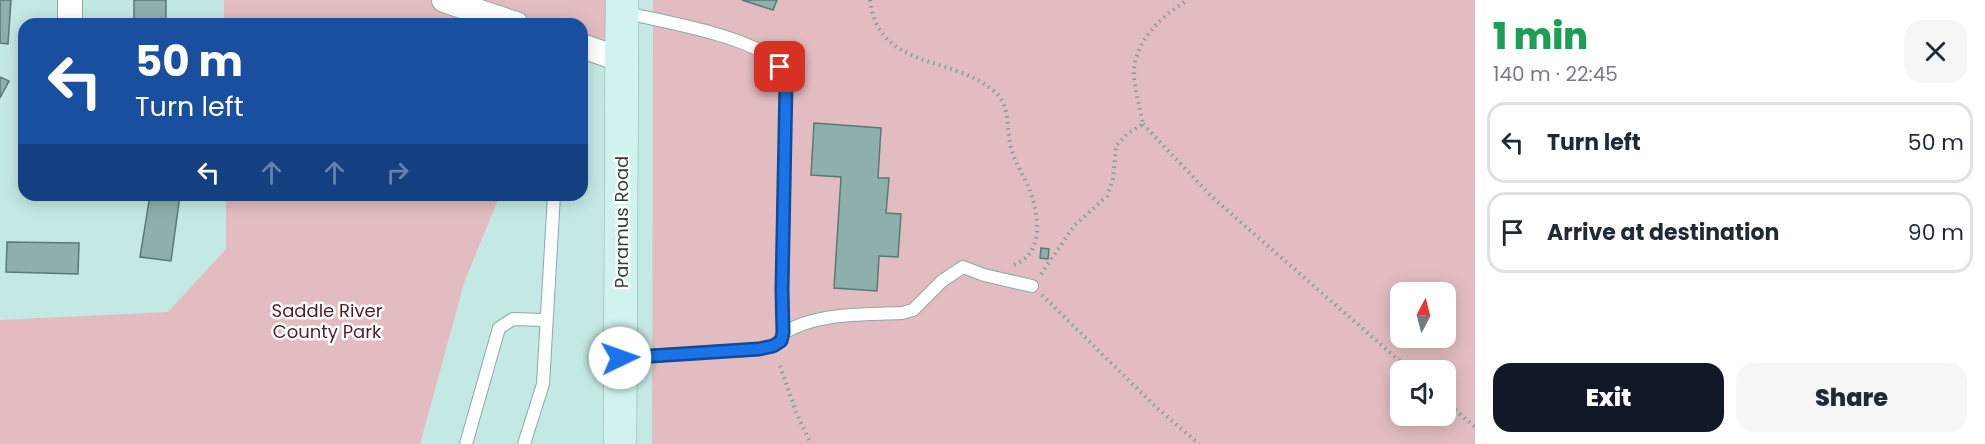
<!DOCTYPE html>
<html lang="en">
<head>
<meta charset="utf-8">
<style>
	body { margin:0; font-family:Poppins,sans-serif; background:#f6f6f7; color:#1f2937; height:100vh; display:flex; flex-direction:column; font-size:22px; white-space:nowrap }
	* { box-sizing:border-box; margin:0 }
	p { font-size:20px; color:#747a83 }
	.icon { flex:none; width:33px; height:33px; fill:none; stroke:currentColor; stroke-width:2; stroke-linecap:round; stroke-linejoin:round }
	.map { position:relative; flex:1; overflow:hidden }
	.side { display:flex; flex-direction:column; background:#fff; width:510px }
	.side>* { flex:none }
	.banner { position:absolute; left:18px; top:18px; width:570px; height:183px; border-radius:18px; box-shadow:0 3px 15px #0003; background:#1a4fa0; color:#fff; overflow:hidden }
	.needle { width:39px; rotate:7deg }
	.buttons { position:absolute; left:1390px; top:282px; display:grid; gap:12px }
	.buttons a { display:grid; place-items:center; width:66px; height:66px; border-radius:12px; background:#fff; box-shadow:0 3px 15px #0003; font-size:30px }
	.pin { position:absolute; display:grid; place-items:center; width:51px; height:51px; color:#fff; margin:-26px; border-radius:12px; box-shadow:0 3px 9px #0006 }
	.me { position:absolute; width:66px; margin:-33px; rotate:87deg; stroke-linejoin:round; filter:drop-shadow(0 0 4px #0008) }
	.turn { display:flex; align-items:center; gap:21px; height:126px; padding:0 18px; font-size:27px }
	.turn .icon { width:78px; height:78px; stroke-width:2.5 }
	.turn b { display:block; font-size:42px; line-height:51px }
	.lanes { display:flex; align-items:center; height:57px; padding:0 18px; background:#0003; justify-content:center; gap:30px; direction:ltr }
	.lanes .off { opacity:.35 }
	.round { display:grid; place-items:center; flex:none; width:63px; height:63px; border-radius:18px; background:#f6f6f7 }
	.overview { display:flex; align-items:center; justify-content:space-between; height:102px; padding:0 18px }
	h1 { font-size:36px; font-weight:800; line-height:45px; color:#1e9e55 }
	.button { display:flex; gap:12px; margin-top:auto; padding:12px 18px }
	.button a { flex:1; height:69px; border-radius:18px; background:#111827; color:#fff; font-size:24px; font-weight:800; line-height:69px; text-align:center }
	.button a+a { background:#f6f6f7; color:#1f2937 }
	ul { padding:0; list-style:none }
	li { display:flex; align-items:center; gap:18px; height:81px; margin:0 12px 9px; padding:0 6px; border:3px solid #e0e1e3; border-radius:18px }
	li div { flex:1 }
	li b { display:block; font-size:22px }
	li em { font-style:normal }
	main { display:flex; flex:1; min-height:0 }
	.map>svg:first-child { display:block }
</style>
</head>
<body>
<main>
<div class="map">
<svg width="1475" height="444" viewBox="0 0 1475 444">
	<rect width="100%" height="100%" fill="#c4e9e4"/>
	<g fill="#e2bcc1" fill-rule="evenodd">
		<polygon points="224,0 622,0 621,60 582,46 582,24 224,24"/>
		<path d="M653,0H1475V444H652ZM1401,292H1446V338H1401ZM1401,370H1446V416H1401Z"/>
		<polygon points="226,195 500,195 465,280 420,444 0,444 0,320 168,312 226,249"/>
	</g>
	<g fill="#8db0ac" stroke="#587975" stroke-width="1.5">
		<polygon points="0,0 11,0 8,44 0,43"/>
		<rect x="134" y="0" width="32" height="24"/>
		<polygon points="742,0 777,0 773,10"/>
		<polygon points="0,77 9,81 0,98"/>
		<polygon points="814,123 881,128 878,178 889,178 886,213 901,214 898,257 879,256 877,291 834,288 841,177 811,175"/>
		<polygon points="150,195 180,195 171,261 140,257"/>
		<polygon points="7,242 79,243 78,274 6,272"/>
		<polygon points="1041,248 1049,249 1048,259 1040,258"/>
	</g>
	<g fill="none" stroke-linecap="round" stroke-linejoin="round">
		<defs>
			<g id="lane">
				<path d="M622,12C664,22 741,34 773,59C781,65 784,74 786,83L782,289L783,333"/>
				<path d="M621,358L759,349L773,346L781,341L783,333C819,312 862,315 902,313L913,310L942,281L963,267L984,275L1032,286"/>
				<polyline points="466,444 499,328 513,319 545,320"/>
				<polyline points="524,444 543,384 554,195"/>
			</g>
			<g id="street">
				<polyline points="444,0 516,24"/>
				<polyline points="70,24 70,0"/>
				<polyline points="582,46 622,60"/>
			</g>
			<polyline id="secondary" points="620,444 622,0"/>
		</defs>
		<use href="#lane" stroke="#88aba6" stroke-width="14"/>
		<use href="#street" stroke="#88aba6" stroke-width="26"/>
		<use href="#secondary" stroke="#88aba6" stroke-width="34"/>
		<g stroke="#829d99" stroke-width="4" stroke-dasharray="1.5 4.5" stroke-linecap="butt">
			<path d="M870,0C878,71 955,55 995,92C1011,106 1006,130 1011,148C1015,162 1022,173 1028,186C1039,212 1046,254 1013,265"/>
			<polyline points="1143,124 1212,197 1410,370"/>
			<path d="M1041,274L1074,226L1107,196L1113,180L1116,146L1127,134L1143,124C1140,109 1136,93 1134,77C1132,43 1161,16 1188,0"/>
			<polyline points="1042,295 1156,407 1199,444"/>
			<polyline points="780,366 796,412 811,444"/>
			<polyline points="1446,402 1475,427"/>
		</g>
		<use href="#lane" stroke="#fff" stroke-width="12"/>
		<use href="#street" stroke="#fff" stroke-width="24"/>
		<use href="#secondary" stroke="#d1f3ef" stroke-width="33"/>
	</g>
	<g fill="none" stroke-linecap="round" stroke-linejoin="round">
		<defs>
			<polyline id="route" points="620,358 759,349 773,346 781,341 783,333 782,289 786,83 780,67"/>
		</defs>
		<use href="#route" stroke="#114b97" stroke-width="15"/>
		<use href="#route" stroke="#1a73e8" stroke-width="10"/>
	</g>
	<g text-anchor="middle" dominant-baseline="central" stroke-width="5" stroke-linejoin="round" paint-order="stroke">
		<g font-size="18" fill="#303f3d" stroke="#fff">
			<text transform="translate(621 222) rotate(-90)">Paramus Road</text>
		</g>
		<g font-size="18" fill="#501d27" stroke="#fff">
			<text x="327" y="310">Saddle River<tspan x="327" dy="21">County Park</tspan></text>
		</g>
	</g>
</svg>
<div class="buttons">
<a><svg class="needle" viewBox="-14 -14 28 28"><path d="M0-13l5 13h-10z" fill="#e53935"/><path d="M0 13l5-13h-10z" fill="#747a83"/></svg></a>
<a><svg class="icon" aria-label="sound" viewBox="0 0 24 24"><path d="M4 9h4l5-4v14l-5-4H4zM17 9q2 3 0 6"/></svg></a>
</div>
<div class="pin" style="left:780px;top:67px;background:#d93025"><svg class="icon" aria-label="arrive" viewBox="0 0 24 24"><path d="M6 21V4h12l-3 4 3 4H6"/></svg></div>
<svg class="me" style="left:620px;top:358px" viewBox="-20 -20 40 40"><circle r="19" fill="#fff"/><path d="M0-13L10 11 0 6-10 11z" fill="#1a73e8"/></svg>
<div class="banner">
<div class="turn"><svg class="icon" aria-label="left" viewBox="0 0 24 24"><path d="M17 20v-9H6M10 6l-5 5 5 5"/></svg><div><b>50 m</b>Turn left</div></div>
<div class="lanes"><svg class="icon" aria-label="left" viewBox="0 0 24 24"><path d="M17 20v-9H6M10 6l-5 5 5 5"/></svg><svg class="icon off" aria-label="ahead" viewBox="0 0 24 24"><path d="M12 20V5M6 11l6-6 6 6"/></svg><svg class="icon off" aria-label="ahead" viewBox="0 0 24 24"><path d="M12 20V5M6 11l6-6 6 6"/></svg><svg class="icon off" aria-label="right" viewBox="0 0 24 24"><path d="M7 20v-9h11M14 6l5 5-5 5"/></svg></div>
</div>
</div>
<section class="side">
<div class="overview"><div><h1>1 min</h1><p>140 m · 22:45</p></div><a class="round"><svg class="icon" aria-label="close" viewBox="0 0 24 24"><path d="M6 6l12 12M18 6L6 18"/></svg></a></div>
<ul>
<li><svg class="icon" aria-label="left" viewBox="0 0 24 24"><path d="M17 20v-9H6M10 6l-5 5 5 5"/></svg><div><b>Turn left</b></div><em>50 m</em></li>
<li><svg class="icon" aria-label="arrive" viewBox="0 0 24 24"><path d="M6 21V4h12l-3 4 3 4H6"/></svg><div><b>Arrive at destination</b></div><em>90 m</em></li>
</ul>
<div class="button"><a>Exit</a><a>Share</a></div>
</section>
</main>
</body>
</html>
